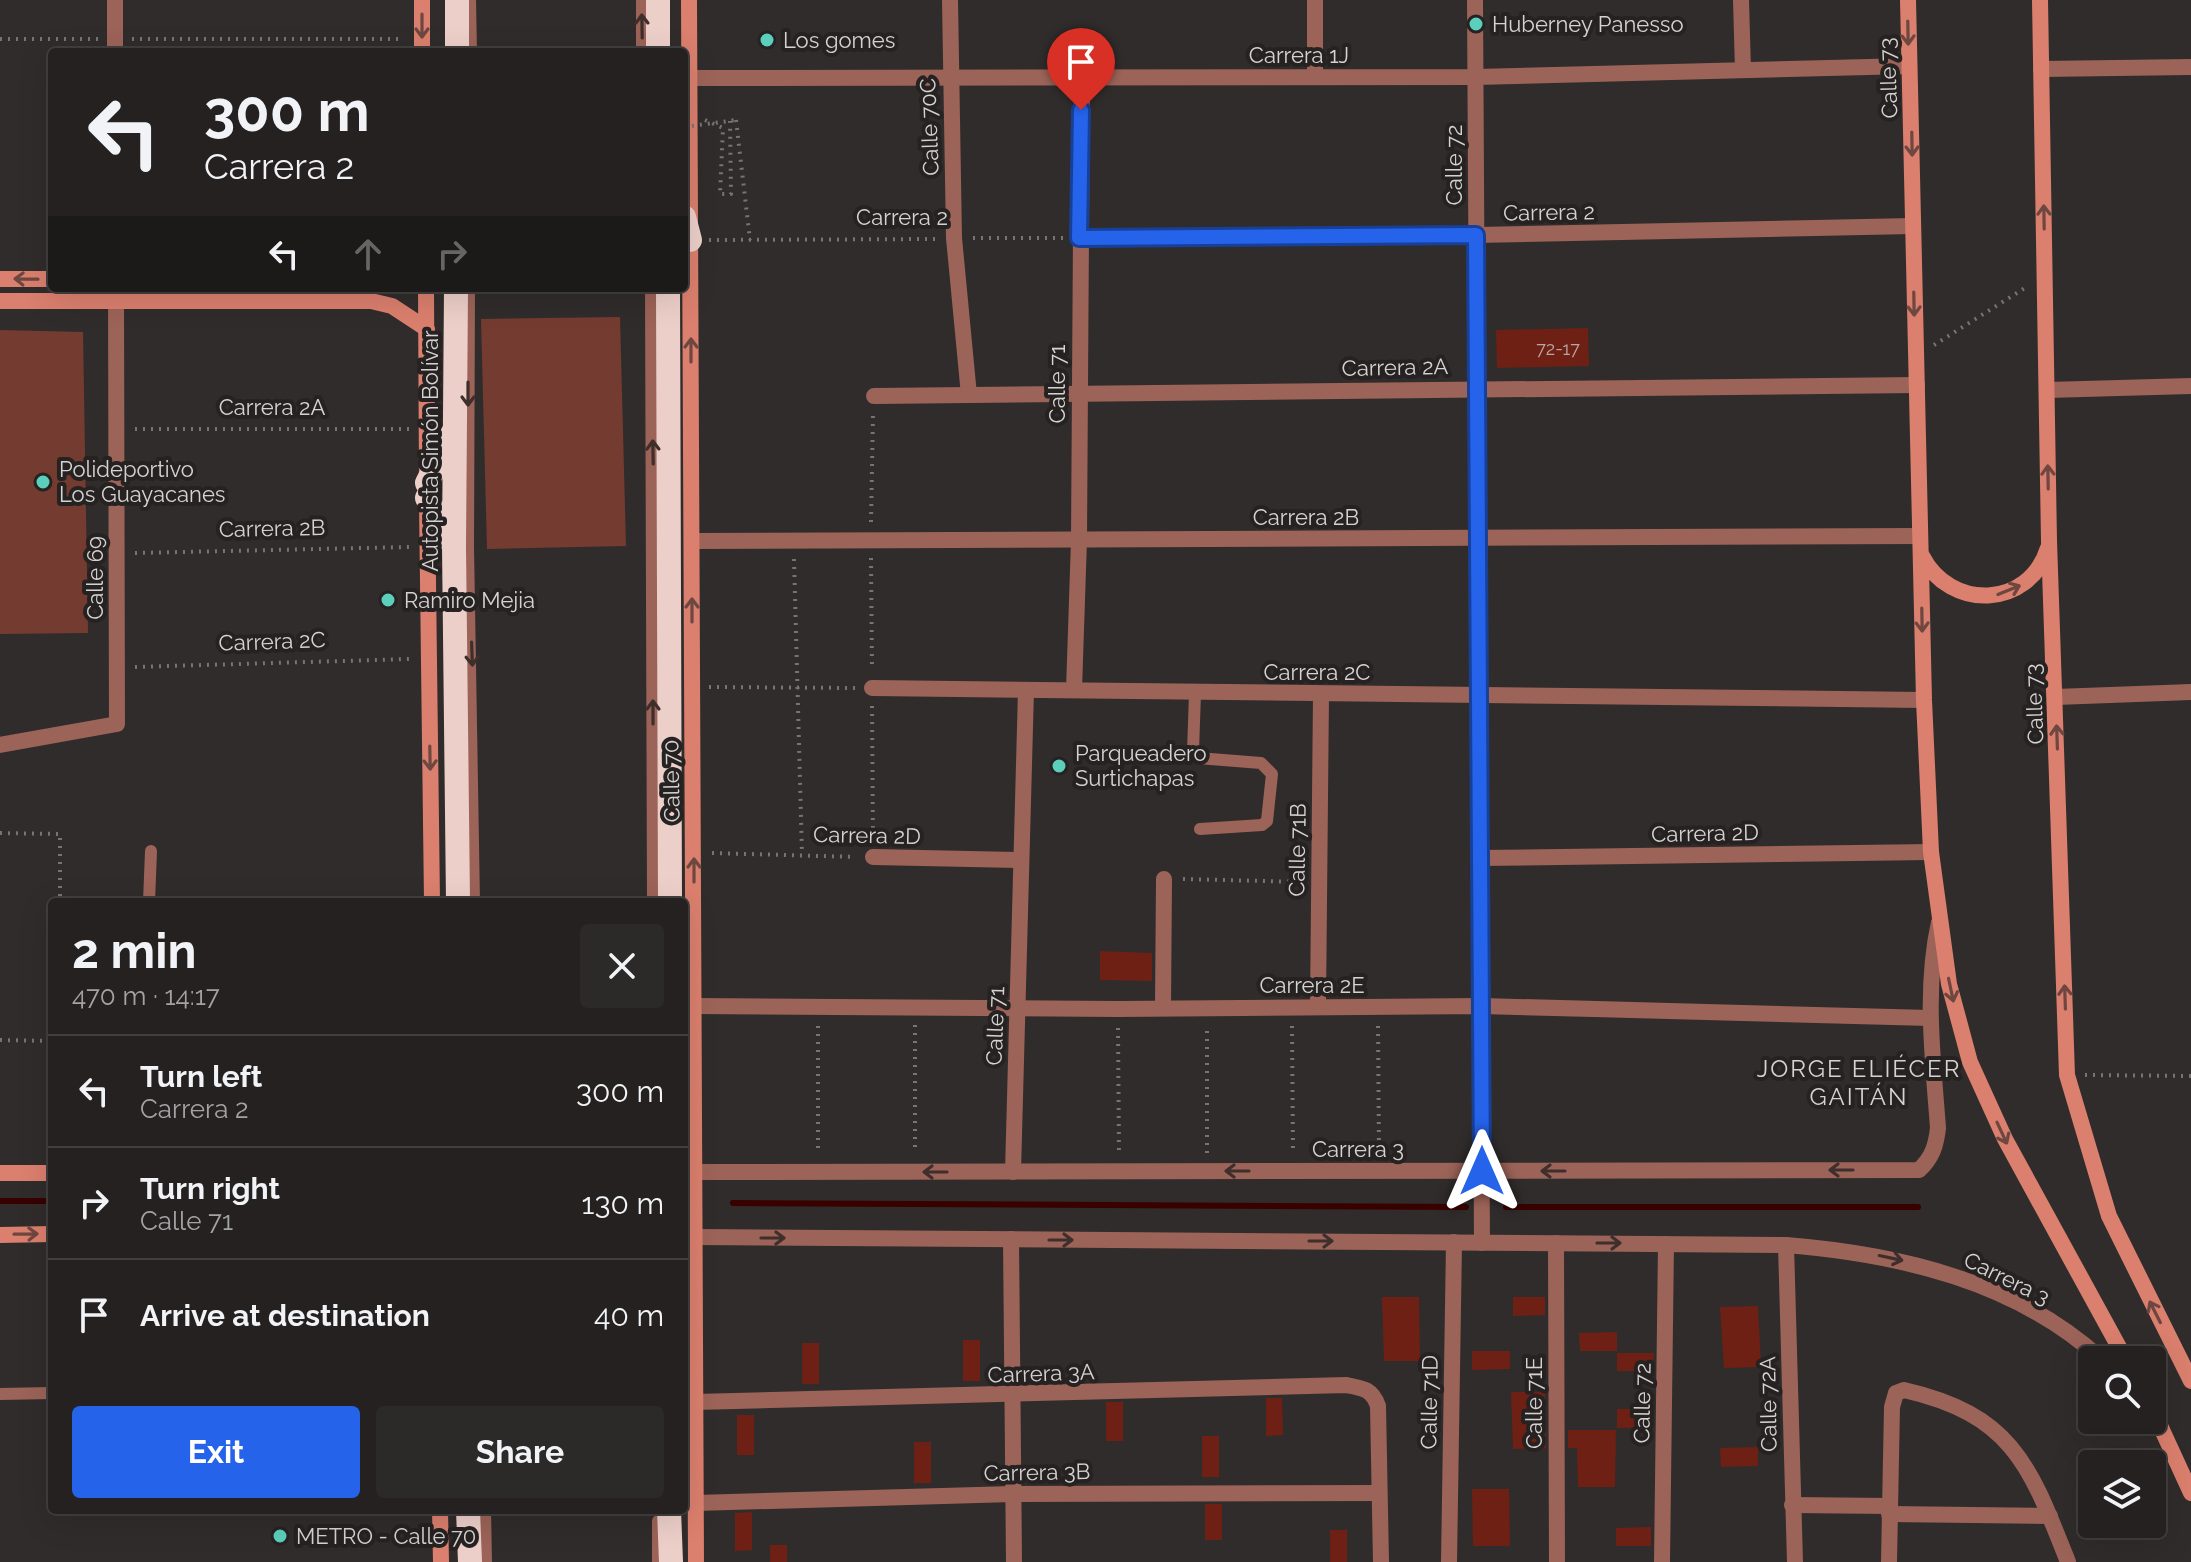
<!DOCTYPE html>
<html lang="en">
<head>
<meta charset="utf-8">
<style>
	body { margin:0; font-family:Raleway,sans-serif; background:#2c2929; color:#f1f3f6; height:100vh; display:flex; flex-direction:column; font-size:30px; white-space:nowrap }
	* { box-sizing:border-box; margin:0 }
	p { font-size:26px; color:#a3a3a5 }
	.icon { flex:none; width:44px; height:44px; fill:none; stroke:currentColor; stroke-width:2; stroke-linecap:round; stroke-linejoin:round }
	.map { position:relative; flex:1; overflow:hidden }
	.panel { position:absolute; left:48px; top:898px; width:640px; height:616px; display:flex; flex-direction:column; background:#242120; border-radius:8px; box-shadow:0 8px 32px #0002,0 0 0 2px #413e3e }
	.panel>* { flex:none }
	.hud { position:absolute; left:48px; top:48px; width:640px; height:244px; border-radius:8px; box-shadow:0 8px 32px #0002,0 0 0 2px #413e3e; background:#242120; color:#f1f3f6; overflow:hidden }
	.fabs { position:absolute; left:2078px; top:1346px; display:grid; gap:16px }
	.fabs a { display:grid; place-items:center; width:88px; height:88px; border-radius:8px; background:#242120; box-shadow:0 8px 32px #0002,0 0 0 2px #413e3e; font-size:40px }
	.pin { position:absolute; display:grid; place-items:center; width:68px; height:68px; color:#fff; margin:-82px -34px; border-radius:50% 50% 50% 0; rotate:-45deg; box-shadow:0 0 8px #0007 }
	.pin .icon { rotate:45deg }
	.me { position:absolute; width:88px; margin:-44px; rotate:0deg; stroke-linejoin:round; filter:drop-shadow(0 0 6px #0008) }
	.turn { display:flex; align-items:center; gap:28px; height:168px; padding:0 24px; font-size:36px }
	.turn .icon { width:104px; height:104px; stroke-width:2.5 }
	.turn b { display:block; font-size:56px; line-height:68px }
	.lanes { display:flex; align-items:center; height:76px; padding:0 24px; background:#0003; justify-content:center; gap:40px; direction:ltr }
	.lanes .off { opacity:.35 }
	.round { display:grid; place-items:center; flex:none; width:84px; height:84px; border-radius:8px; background:#2c2929 }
	.overview { display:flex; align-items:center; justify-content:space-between; height:136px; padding:0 24px }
	h1 { font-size:48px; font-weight:700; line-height:60px }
	.button { display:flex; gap:16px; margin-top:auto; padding:16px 24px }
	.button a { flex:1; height:92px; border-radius:8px; background:#2563eb; color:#fff; font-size:32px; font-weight:700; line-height:92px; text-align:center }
	.button a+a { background:#2c2929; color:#f1f3f6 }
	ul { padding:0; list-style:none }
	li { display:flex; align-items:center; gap:24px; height:112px; padding:0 24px; border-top:2px solid #413e3e }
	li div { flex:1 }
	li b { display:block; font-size:30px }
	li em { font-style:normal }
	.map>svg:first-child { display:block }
</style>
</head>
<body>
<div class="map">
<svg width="2191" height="1562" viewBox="0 0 2191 1562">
	<rect width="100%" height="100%" fill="#302c2b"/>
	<g fill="#743b31">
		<polygon points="620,317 626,546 487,549 481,319"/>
		<polygon points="0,330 83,332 88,633 0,634"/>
	</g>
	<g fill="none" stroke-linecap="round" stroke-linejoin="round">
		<g stroke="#390000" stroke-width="6">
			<polyline points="0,1201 52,1201"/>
			<polyline points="733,1203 1466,1207"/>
			<polyline points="1506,1207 1918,1207"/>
		</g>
	</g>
	<g fill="#6e2014">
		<polygon points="1588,328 1589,366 1497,368 1496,330"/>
		<polygon points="1100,951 1152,953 1152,981 1100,980"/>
		<polygon points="1382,1297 1419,1297 1420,1361 1384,1361"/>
		<polygon points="1513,1297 1545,1297 1545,1315 1513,1316"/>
		<polygon points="1758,1306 1761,1367 1724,1368 1720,1307"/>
		<polygon points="1617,1332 1617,1351 1580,1351 1579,1333"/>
		<rect x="963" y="1340" width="17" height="41"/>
		<rect x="802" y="1343" width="17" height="41"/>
		<polygon points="1472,1351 1510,1351 1510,1369 1472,1370"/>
		<polygon points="1617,1353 1654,1353 1653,1371 1617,1371"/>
		<polygon points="1511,1392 1545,1392 1546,1448 1513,1449"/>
		<polygon points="1266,1398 1282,1398 1283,1435 1266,1436"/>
		<rect x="1106" y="1402" width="17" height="39"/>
		<polygon points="1617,1409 1653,1409 1653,1427 1617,1428"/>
		<rect x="737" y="1415" width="17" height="40"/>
		<polygon points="1568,1430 1616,1430 1615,1487 1578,1487 1577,1448 1568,1448"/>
		<rect x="1202" y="1436" width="17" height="41"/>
		<rect x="914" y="1442" width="17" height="41"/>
		<polygon points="1758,1447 1758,1466 1721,1467 1720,1448"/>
		<polygon points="1472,1489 1509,1489 1510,1546 1473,1546"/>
		<rect x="1205" y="1504" width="17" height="36"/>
		<polygon points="752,1512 752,1550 735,1551 735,1513"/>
		<polygon points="1651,1527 1651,1546 1616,1546 1616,1528"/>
		<rect x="1330" y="1530" width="17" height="32"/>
		<rect x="770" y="1545" width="17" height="17"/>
	</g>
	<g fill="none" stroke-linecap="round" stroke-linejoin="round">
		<g stroke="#777473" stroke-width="4" stroke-dasharray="2 6" stroke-linecap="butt">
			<polyline points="0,39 100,39"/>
			<polyline points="132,39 404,39"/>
			<polyline points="705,120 723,128 720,194 731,194 730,121"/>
			<polyline points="736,120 750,240"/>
			<polyline points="973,238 1064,238"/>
			<polyline points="709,240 936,239"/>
			<polyline points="1934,345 2028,286"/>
			<polyline points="135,429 410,429"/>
			<polyline points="871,522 873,414"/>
			<polyline points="135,553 410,547"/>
			<polyline points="871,558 872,670"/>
			<polyline points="794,559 802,854"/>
			<polyline points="135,667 410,659"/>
			<polyline points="709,687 855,688"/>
			<polyline points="872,706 873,842"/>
			<polyline points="0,833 60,834 60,902"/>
			<polyline points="712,853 856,857"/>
			<polyline points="1183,879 1302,882"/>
			<polyline points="915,1025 915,1153"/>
			<polyline points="818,1026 818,1153"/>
			<polyline points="1292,1026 1293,1153"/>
			<polyline points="1378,1026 1379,1153"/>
			<polyline points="1118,1028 1119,1155"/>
			<polyline points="0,1040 52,1041"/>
			<polyline points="2085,1075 2191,1076"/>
			<polyline points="1207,1153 1207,1025"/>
		</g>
		<g stroke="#9c6358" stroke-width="12">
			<polyline points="470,0 471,52"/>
			<polyline points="642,0 642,52"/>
			<polyline points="469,288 468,546 474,902"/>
			<polyline points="651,288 653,902"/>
			<polyline points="1195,693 1193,752 1198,758 1261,763 1272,774 1267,821 1262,825 1200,829"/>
			<polyline points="149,902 151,851"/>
			<polyline points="0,1394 52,1393"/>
			<polyline points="485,1510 486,1562"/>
			<polyline points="658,1521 658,1562"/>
		</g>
		<g stroke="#9c6358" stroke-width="16">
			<polyline points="115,0 115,52"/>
			<polyline points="950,0 954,238 969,395"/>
			<polyline points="1315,0 1315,77"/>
			<polyline points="1475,0 1482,1243"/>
			<polyline points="1741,0 1743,70"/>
			<polyline points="2041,69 2191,67"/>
			<polyline points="689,78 1475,77 1909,66"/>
			<polyline points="1079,238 1476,235 1913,226"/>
			<polyline points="2047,390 2191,386"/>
			<polyline points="874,396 1917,385"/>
			<polyline points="692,541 1920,536"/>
			<polyline points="872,688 1924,700"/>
			<polyline points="1074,690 1079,540 1082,78"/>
			<polyline points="2056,697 2191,692"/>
			<polyline points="0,745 117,724 116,288"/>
			<polyline points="873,857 1021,860"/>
			<polyline points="1480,858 1931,852"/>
			<polyline points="694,1006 1118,1009 1482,1006 1930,1018"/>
			<polyline points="1163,1006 1164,879"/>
			<polyline points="1318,1006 1321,694"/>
			<path d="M695,1172L1919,1170C1932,1158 1936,1146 1938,1128C1933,1059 1924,990 1939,922"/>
			<polyline points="1013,1172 1026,690"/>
			<path d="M695,1237L1786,1245C1898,1254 2016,1281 2102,1360"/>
			<polyline points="1011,1239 1014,1562"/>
			<polyline points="1556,1243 1557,1562"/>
			<polyline points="1786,1245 1795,1562"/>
			<path d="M695,1402L1346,1385C1363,1388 1372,1389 1378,1406L1381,1562"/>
			<polyline points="696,1503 1013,1494 1379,1493"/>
			<polyline points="1792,1505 1889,1506"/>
			<polyline points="1889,1514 2050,1516"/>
			<polyline points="1449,1562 1454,1242"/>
			<polyline points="1662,1562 1666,1244"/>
			<path d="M1889,1562L1892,1407L1896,1393L1904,1390C2013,1415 2030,1466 2068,1562"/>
		</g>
		<g stroke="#db7f6e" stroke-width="16">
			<polyline points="689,0 696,1562"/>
			<polyline points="1908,0 1924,700 1931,852 1949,984 1970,1062 2005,1139 2126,1360"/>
			<polyline points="2040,0 2049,541 2067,1075 2109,1216 2191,1381"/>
			<polyline points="422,52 422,0"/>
			<polyline points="0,279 52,279"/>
			<polyline points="426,288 427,478"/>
			<polyline points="0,301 371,301 392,306 427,329"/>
			<polyline points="427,502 432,902"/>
			<path d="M1922,556C1950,611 2029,609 2048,548"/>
			<polyline points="0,1173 52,1173"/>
			<polyline points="0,1235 52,1234"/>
			<polyline points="2152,1408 2191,1493"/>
			<polyline points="440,1510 441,1562"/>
		</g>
		<g stroke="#edcfc9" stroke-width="24">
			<polyline points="457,0 457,52"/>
			<polyline points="658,0 658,52"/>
			<polyline points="684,217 690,240"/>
			<polyline points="456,288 454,546 458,902"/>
			<polyline points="668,288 670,902"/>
			<polyline points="427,483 452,434"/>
			<polyline points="427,498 453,544"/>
			<polyline points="468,1510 470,1562"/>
			<polyline points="669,1510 671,1562"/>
		</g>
		<polyline stroke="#777473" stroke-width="4" stroke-dasharray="2 6" stroke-linecap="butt" points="684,127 736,120"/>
	</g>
	<defs><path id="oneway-shaft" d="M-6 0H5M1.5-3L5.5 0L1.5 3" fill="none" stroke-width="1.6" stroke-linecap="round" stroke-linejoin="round" transform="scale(2)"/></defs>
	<g stroke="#6e4740">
		<use href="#oneway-shaft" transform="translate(422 26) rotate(90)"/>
		<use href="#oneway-shaft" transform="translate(1908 33) rotate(89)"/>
		<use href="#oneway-shaft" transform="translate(1912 144) rotate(89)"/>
		<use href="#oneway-shaft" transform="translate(2044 217) rotate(-91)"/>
		<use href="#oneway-shaft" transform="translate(26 279) rotate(-179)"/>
		<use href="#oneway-shaft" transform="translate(1914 304) rotate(89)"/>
		<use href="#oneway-shaft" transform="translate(691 350) rotate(-90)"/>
		<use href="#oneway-shaft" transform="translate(2048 477) rotate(-91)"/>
		<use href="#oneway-shaft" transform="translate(2009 590) rotate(-22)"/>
		<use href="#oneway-shaft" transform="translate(692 610) rotate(-90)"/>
		<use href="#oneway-shaft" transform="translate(1922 620) rotate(89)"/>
		<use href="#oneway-shaft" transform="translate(2057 737) rotate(-92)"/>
		<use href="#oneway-shaft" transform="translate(430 758) rotate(89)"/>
		<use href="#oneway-shaft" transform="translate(694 870) rotate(-90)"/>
		<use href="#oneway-shaft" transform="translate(1951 990) rotate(78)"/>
		<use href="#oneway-shaft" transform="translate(2065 997) rotate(-92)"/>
		<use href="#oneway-shaft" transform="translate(2002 1133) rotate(65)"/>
		<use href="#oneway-shaft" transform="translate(26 1234) rotate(-1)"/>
		<use href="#oneway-shaft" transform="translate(2155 1312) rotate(-117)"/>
	</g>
	<g stroke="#3e2f2c">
		<use href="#oneway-shaft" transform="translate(642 26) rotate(-91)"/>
		<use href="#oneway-shaft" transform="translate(468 394) rotate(90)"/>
		<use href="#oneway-shaft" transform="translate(653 452) rotate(-91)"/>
		<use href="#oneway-shaft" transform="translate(472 654) rotate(88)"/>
		<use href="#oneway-shaft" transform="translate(653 712) rotate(-90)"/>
		<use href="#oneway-shaft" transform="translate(1841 1170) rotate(180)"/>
		<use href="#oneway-shaft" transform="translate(1237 1171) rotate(180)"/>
		<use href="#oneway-shaft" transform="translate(1553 1171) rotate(180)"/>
		<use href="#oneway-shaft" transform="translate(935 1172) rotate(180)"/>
		<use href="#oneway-shaft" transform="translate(773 1238)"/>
		<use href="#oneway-shaft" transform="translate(1061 1240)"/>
		<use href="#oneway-shaft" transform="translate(1321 1241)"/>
		<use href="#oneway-shaft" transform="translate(1609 1243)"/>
		<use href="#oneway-shaft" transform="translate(1891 1258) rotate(12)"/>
	</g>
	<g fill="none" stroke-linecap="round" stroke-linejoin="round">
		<defs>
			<polyline id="route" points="1081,110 1079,238 1476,235 1482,1171"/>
		</defs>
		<use href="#route" stroke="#184099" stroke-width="20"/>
		<use href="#route" stroke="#2563eb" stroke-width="14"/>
	</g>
	<g fill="#5bcebc" stroke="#262221" stroke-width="3">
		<circle cx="1476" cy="24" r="8"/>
		<circle cx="767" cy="40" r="8"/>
		<circle cx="43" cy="482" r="8"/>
		<circle cx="388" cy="600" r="8"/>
		<circle cx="1059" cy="766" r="8"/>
		<circle cx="280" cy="1536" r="8"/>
	</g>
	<g text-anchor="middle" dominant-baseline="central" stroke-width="8" stroke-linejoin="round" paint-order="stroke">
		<g font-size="18" fill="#bba6a2">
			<text x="1558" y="348">72-17</text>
		</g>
		<g font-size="22" fill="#d5d3d2" stroke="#262221" text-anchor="start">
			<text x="1492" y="24">Huberney Panesso</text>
			<text x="783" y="40">Los gomes</text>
			<text x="59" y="469">Polideportivo<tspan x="59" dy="25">Los Guayacanes</tspan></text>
			<text x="404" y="600">Ramiro Mejia</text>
			<text x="1075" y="753">Parqueadero<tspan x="1075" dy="25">Surtichapas</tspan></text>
			<text x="296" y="1536">METRO - Calle 70</text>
		</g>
		<g font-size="22" fill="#d5d3d2" stroke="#262221">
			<text x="1299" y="55">Carrera 1J</text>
			<text transform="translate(1888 78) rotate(-92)">Calle 73</text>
			<text transform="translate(929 127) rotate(-92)">Calle 70C</text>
			<text transform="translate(1454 165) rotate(-90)">Calle 72</text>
			<text transform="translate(1549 212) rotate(-1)">Carrera 2</text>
			<text x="902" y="217">Carrera 2</text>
			<text transform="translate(1395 367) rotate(-1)">Carrera 2A</text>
			<text transform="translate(1057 384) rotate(-90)">Calle 71</text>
			<text x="272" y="407">Carrera 2A</text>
			<text transform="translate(430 451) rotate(-90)">Autopista Simón Bolívar</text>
			<text x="1306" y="517">Carrera 2B</text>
			<text transform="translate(272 528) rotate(-1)">Carrera 2B</text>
			<text transform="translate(95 578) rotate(-90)">Calle 69</text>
			<text transform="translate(272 641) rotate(-2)">Carrera 2C</text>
			<text x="1317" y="672">Carrera 2C</text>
			<text transform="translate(2034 704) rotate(-92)">Calle 73</text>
			<text transform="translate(671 781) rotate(-91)">Calle 70</text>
			<text transform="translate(1705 833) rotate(-1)">Carrera 2D</text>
			<text transform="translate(867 835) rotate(1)">Carrera 2D</text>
			<text transform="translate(1297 850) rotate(-89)">Calle 71B</text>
			<text x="1312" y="985">Carrera 2E</text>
			<text transform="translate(995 1026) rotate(-88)">Calle 71</text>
			<text x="1358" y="1149">Carrera 3</text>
			<text transform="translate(2007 1278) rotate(26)">Carrera 3</text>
			<text transform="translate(1041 1373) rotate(-2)">Carrera 3A</text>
			<text transform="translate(1429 1402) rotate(-89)">Calle 71D</text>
			<text transform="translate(1534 1403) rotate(-90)">Calle 71E</text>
			<text transform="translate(1642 1403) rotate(-89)">Calle 72</text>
			<text transform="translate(1768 1404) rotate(-91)">Calle 72A</text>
			<text transform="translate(1037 1472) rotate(-1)">Carrera 3B</text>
		</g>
		<g font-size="24" letter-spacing="2" fill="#d5d3d2" stroke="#262221">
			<text x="1859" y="1068">JORGE ELIÉCER<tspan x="1859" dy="28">GAITÁN</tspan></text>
		</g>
	</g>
</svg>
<div class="fabs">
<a><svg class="icon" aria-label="search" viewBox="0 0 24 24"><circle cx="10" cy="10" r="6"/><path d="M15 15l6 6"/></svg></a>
<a><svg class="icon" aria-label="layers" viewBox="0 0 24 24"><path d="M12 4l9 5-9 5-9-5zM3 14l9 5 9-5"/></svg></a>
</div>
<div class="pin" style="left:1081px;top:110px;background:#d93025"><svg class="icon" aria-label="arrive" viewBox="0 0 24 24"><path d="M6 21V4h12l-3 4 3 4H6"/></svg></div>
<svg class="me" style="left:1482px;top:1171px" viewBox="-20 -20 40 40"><path d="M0-17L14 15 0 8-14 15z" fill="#2563eb" stroke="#fff" stroke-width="4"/></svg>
<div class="hud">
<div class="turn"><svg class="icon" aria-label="left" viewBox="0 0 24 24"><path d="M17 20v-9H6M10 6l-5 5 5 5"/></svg><div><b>300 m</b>Carrera 2</div></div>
<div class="lanes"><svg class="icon" aria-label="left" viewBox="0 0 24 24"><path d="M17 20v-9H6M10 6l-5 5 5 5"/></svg><svg class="icon off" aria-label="ahead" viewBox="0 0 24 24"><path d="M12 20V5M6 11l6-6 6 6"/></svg><svg class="icon off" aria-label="right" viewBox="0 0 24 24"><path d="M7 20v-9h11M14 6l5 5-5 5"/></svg></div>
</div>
<section class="panel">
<div class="overview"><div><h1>2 min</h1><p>470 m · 14:17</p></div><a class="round"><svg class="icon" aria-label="close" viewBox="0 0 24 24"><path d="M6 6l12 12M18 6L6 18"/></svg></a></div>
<ul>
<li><svg class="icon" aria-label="left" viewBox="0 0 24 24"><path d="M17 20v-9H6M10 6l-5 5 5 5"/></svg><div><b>Turn left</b><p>Carrera 2</p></div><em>300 m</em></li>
<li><svg class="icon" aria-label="right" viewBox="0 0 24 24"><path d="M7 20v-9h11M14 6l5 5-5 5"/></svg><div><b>Turn right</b><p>Calle 71</p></div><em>130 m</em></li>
<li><svg class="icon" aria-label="arrive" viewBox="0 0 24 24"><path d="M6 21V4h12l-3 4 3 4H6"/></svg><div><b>Arrive at destination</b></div><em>40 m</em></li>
</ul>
<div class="button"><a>Exit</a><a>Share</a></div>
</section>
</div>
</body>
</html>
